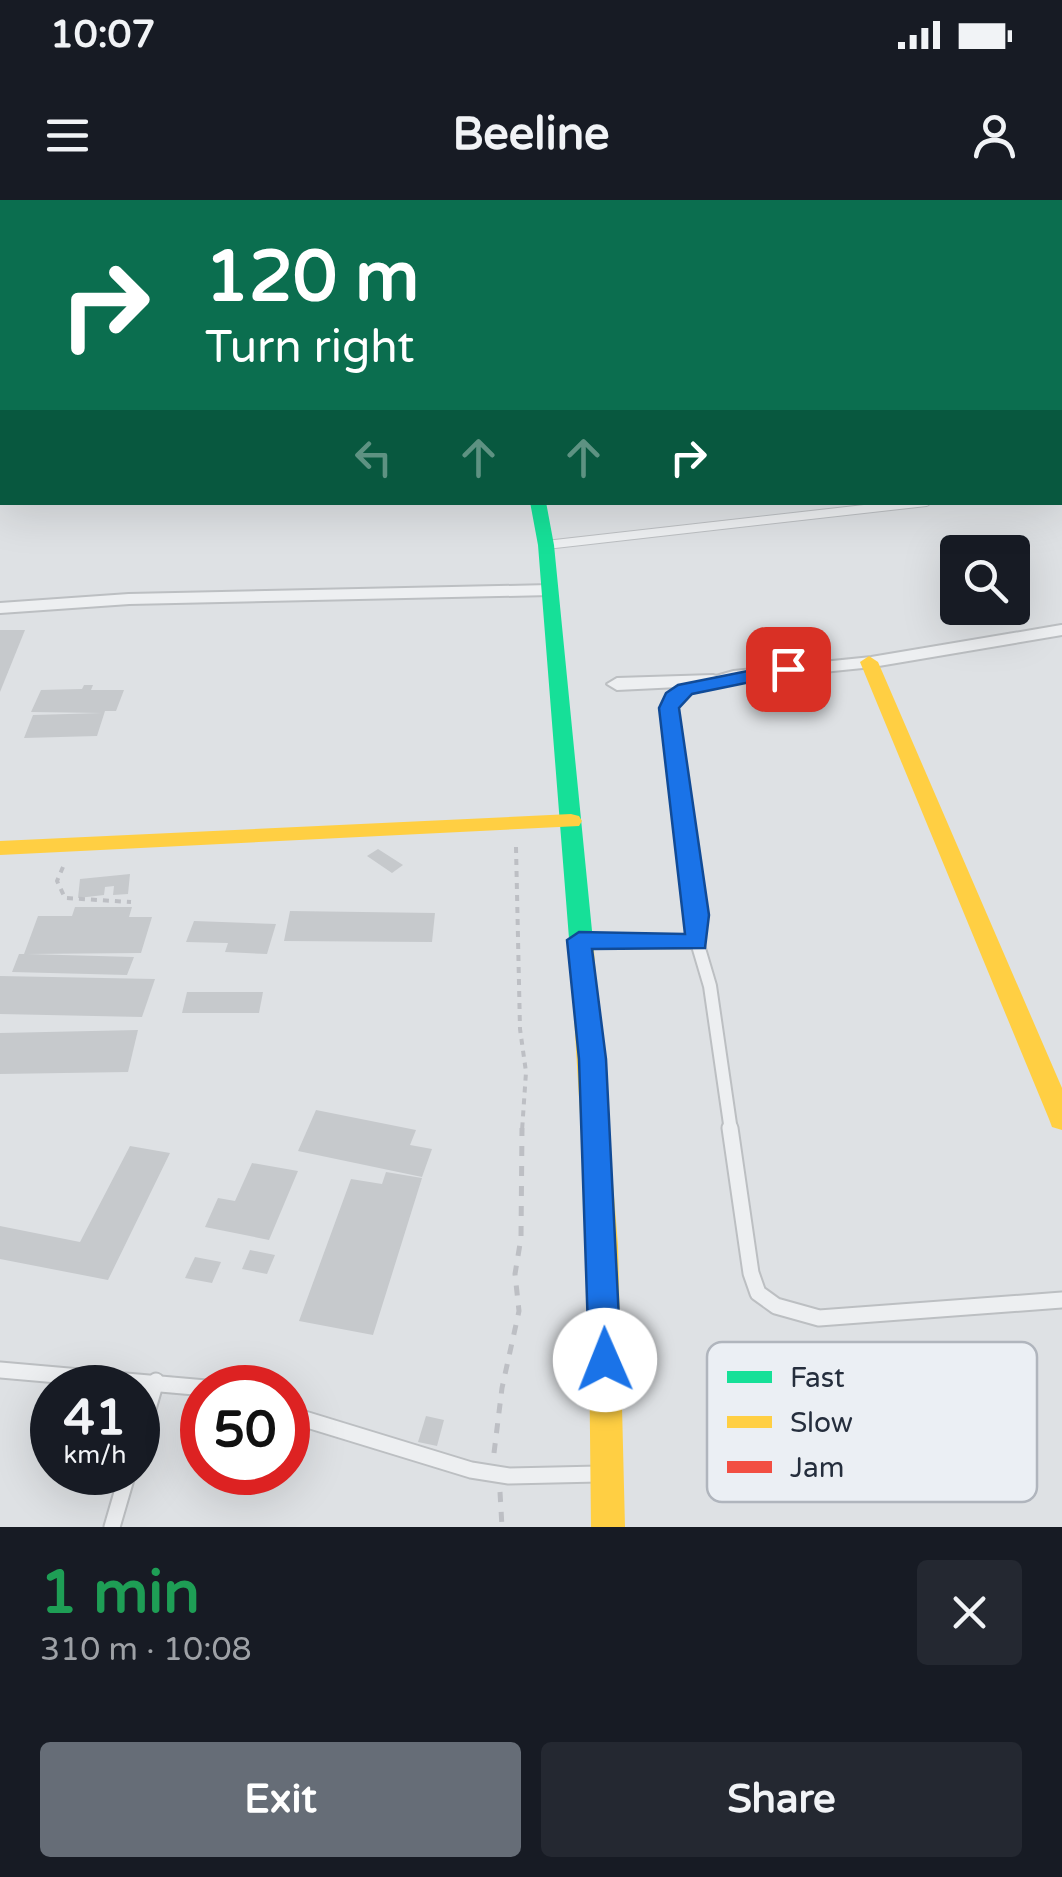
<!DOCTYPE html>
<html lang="en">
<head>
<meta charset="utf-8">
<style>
	body { margin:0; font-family:"Varela Round",sans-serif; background:#242831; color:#f1f3f6; height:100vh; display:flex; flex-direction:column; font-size:38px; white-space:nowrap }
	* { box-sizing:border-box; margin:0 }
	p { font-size:32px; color:#9ea1a6 }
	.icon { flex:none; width:55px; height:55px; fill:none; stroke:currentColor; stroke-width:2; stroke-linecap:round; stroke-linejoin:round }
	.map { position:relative; height:1327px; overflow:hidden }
	.details { display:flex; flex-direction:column; background:#171b24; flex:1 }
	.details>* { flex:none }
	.top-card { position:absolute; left:0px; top:0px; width:1062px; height:305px; box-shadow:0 10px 40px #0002; background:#0b6e4f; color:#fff; overflow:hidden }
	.buttons { position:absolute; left:940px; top:335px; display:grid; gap:20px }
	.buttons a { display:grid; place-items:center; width:90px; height:90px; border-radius:10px; background:#171b24; box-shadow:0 10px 40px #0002; font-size:50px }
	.speed { position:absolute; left:30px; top:1165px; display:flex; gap:20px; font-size:50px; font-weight:700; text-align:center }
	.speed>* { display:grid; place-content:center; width:130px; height:130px; border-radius:50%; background:#171b24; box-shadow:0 10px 40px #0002; line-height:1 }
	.speed small { font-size:25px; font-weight:400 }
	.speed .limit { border:15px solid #d22; background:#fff; color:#111 }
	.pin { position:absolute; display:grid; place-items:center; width:85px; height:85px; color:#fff; margin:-42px; border-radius:20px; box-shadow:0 5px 15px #0006 }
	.me { position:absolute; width:110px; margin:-55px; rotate:359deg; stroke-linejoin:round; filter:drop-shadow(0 0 8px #0008) }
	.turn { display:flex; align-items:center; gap:35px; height:210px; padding:0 40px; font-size:45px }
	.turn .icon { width:130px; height:130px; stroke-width:2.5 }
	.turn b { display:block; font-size:70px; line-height:85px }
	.lanes { display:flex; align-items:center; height:95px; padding:0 40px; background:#0003; justify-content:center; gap:50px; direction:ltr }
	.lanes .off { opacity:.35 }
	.round { display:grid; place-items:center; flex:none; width:105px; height:105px; border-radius:10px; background:#242831 }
	.headline { display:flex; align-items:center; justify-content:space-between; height:170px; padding:0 40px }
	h1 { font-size:60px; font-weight:700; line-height:75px; color:#1e9e55 }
	.primary-button { display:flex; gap:20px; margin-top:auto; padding:20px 40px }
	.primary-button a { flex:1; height:115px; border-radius:10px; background:#666d77; color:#fff; font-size:40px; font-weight:700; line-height:115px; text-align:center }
	.primary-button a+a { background:#242831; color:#f1f3f6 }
	.status { display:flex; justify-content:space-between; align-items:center; height:70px; padding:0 50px; background:#171b24; direction:ltr }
	.status svg { height:28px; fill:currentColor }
	header { display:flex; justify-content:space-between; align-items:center; height:130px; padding:0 40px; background:#171b24; font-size:45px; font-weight:700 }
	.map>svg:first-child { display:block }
</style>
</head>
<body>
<div class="status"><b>10:07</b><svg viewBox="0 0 49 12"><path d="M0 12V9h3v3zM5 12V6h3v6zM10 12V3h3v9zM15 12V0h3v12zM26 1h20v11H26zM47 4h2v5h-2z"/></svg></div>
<header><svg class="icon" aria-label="menu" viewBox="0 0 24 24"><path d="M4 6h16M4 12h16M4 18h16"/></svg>Beeline<svg class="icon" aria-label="person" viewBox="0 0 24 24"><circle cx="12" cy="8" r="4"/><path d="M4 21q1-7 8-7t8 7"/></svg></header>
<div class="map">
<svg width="1062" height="1327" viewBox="0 0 1062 1327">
	<rect width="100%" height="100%" fill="#dee1e4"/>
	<g fill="#c6c9cc">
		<polygon points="0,430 25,430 0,492"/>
		<polygon points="84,485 93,485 91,490 124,490 116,511 105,511 97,536 24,538 33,515 102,513 31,512 41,490 82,489"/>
		<polygon points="378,649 403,665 392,673 367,656"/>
		<polygon points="130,674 128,694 113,695 114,686 105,687 104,695 78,698 80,679"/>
		<polygon points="75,707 132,707 129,717 152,717 141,753 27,754 134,757 127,775 12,772 19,754 24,754 38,716 72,716"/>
		<polygon points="290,711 435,713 432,742 284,741"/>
		<polygon points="194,721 276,724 267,754 225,752 228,743 186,742"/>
		<polygon points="0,776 155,779 142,817 0,814"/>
		<polygon points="187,792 263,792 259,813 182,813"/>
		<polygon points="138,830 128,872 0,874 0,833"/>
		<polygon points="316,910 416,930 410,945 432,949 422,977 298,951"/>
		<polygon points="130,946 170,953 108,1080 0,1059 0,1026 80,1042"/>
		<polygon points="252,963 298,971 269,1040 205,1027 218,998 235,1001"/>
		<polygon points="386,972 422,978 373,1135 299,1121 351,979 382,984"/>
		<polygon points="250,1050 275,1055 267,1074 242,1069"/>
		<polygon points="195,1057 221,1062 212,1083 185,1078"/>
		<polygon points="426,1216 444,1220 437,1246 418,1242"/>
	</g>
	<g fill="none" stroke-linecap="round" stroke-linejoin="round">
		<defs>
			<polyline id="lane-far3" points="546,345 926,302"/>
			<g id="lane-far2">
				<polyline points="0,408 129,399 550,390"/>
				<polyline points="683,614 669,509 685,490 734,476 872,462 1062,430"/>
			</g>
			<g id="lane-far1">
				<polyline points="683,612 697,742"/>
				<polyline points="588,741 697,742 710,786 731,931"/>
			</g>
			<g id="lane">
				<polyline points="730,928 751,1073 758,1093 776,1106 819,1118 1062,1100"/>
				<polyline points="0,1170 206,1188"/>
				<polyline points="288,1214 471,1270 509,1276 599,1274"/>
				<polyline points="138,1243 156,1181"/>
				<polyline points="112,1327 128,1272"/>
			</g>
			<g id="street">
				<polygon points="2,67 2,75 0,76 0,68"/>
				<polygon points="713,475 720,477 723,481 720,485 617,490 607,484 617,478"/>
			</g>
		</defs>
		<use href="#lane-far3" stroke="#bcbfc2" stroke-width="10"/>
		<use href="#lane-far2" stroke="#bcbfc2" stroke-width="14"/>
		<use href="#lane-far1" stroke="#bcbfc2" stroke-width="16"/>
		<use href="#lane" stroke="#bcbfc2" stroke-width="19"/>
		<use href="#street" stroke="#bcbfc2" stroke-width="4"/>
		<g stroke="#bdbfc4" stroke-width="4" stroke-dasharray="6 6" stroke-linecap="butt">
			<polyline points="516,647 520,829 526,872 522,931"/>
			<polyline points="63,667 57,681 65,698 131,702"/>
		</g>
		<g stroke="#bdbfc4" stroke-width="5" stroke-dasharray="10 10" stroke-linecap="butt">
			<polyline points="494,1253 502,1188 519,1111 515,1074 521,1038 522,928"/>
			<polyline points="500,1292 502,1327"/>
		</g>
		<use href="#lane-far3" stroke="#edeff1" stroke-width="8"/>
		<use href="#lane-far2" stroke="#edeff1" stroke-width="10"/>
		<use href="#lane-far1" stroke="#edeff1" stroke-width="12"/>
		<use href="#lane" stroke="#edeff1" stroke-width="15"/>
		<use href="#street" fill="#edeff1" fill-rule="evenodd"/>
		<polygon fill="#16e098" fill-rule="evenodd" points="530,302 546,302 554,345 594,751 590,757 574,757 570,751 538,345"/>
		<g fill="#ffcf43" fill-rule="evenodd">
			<polygon points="494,0 514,0 515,2 495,2"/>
			<polygon points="869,456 878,462 1062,888 1062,930 1052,927 1049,919 860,462"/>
			<polygon points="571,614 579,616 582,621 579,626 0,655 0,641"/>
			<polygon points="582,742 590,745 594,751 618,1045 625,1327 591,1327 588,1045 570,751 574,745"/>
		</g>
		<polyline stroke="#f24e42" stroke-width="22" points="527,2 529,0"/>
	</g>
	<polygon fill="#1a73e8" stroke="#114b97" stroke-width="2.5" points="788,463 795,465 795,473 692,494 679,508 709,715 705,748 592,749 606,859 621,1160 616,1170 605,1174 594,1170 589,1160 579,859 567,740 579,732 685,734 659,508 666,493 678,485"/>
	<rect x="707" y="1142" width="330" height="160" rx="15" fill="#ebeff4" stroke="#b0b5bd" stroke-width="2.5"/>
	<rect x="727" y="1171" width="45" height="12" fill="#16e098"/>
	<rect x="727" y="1216" width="45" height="12" fill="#ffcf43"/>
	<rect x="727" y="1261" width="45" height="12" fill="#f24e42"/>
	<g font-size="28" fill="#252e3d">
		<text x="790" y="1187">Fast</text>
		<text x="790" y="1232">Slow</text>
		<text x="790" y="1277">Jam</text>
	</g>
</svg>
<div class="buttons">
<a><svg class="icon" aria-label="search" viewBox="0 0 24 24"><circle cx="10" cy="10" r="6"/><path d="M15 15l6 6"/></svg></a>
</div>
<div class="speed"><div>41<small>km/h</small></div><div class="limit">50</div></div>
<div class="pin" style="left:788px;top:469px;background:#d93025"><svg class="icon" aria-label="arrive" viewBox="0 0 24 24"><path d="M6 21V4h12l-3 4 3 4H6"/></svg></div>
<svg class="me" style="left:605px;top:1160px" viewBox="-20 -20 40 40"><circle r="19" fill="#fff"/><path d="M0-13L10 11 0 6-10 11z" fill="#1a73e8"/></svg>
<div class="top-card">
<div class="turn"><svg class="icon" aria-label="right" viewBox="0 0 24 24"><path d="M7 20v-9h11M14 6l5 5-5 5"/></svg><div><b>120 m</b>Turn right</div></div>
<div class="lanes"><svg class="icon off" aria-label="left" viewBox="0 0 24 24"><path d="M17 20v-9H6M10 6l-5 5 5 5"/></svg><svg class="icon off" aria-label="ahead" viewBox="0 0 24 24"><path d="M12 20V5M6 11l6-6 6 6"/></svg><svg class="icon off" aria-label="ahead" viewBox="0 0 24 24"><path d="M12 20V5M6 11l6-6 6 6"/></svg><svg class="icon" aria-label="right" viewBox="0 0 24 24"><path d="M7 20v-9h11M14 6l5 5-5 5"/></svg></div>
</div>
</div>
<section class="details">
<div class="headline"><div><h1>1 min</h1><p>310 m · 10:08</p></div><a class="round"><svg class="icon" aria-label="close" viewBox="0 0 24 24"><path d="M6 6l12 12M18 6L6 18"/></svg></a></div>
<div class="primary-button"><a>Exit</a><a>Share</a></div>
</section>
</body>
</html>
